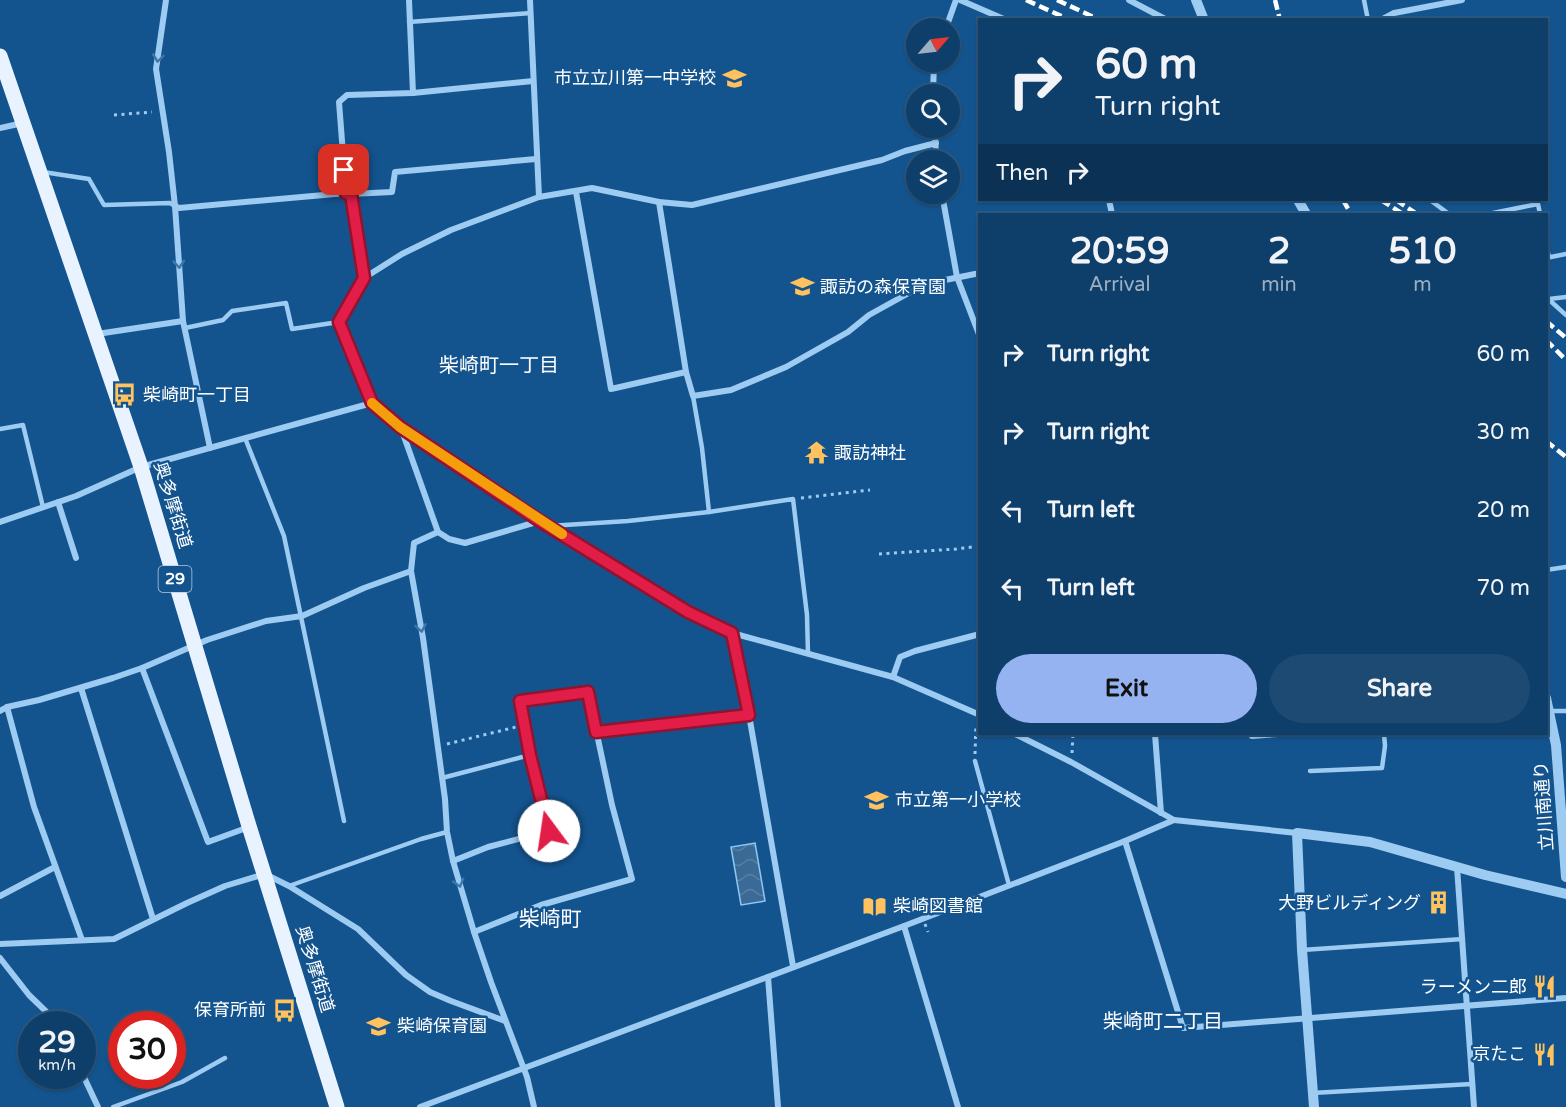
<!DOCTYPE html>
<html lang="en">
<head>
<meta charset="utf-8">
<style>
	body { margin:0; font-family:"Varela Round","Noto Sans JP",sans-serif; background:#1c4a73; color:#f1f3f6; height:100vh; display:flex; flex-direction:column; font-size:22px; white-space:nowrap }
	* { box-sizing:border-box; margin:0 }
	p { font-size:20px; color:#9bafc1 }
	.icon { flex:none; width:33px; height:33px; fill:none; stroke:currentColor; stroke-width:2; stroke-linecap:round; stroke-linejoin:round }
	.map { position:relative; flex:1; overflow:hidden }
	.sheet { position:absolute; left:978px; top:213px; width:570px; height:522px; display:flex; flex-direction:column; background:#0e3f6b; border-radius:0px; box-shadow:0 2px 4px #0004,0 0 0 2px #2e587e }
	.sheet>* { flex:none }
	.banner { position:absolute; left:978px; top:18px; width:570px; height:183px; border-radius:0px; box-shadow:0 2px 4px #0004,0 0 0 2px #2e587e; background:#0e3f6b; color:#f1f3f6; overflow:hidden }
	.needle { width:39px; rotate:62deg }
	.tools { position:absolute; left:906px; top:18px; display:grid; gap:12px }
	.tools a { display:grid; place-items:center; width:54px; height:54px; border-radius:50%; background:#0e3f6b; box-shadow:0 2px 4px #0004,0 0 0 2px #2e587e; font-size:30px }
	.speed { position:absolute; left:18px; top:1011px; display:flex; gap:12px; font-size:30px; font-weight:700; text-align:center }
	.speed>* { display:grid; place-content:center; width:78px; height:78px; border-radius:50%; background:#0e3f6b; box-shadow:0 2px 4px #0004,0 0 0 2px #2e587e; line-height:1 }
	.speed small { font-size:15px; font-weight:400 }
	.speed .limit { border:9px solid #d22; background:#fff; color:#111 }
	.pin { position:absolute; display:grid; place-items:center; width:51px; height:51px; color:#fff; margin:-26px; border-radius:12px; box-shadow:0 3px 9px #0006 }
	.me { position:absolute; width:66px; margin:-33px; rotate:346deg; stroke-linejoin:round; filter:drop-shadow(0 0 4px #0008) }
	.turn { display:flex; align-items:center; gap:21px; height:126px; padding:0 18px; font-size:27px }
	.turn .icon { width:78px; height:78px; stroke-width:2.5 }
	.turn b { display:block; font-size:42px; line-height:51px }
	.then { display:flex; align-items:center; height:57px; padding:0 18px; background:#0003; gap:12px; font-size:22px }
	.eta { display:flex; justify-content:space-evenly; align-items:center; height:102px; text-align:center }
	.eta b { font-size:36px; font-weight:700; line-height:42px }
	.cta { display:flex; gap:12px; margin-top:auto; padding:12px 18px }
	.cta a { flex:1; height:69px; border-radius:36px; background:#95b2f1; color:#111; font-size:24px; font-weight:700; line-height:69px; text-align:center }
	.cta a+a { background:#1c4a73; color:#f1f3f6 }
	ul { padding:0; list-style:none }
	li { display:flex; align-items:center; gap:18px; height:78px; padding:0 18px }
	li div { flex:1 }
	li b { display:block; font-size:22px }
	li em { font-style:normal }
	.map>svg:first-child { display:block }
</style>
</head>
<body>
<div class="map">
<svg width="1566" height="1107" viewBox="0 0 1566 1107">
	<defs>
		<pattern id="water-waves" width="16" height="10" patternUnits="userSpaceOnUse" patternTransform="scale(1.5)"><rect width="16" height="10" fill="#3a6a95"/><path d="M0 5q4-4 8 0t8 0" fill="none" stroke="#5880a5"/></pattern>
	</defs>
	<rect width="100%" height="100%" fill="#13548f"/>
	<polygon fill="url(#water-waves)" stroke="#8fc7f5" stroke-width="1.5" points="755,843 765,901 741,905 731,847"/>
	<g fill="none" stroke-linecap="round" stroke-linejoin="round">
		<g stroke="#9dcbf1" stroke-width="3" stroke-dasharray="3 4.5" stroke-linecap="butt">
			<polyline points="114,115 152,112"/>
			<polyline points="801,498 870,490"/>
			<polyline points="879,554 956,549 980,546"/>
			<polyline points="447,744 516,727"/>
			<polyline points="1072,753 1073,734"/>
			<polyline points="975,754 976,724"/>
		</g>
		<g stroke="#9dcbf1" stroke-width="4.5">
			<polyline points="1364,0 1368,20"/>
			<polyline points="409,22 531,13"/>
			<polyline points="43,172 89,179 104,205 170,203 175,206"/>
			<polyline points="1430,200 1449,214"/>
			<polyline points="1488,214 1538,204 1540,214"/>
			<polyline points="1546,244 1549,257"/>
			<polyline points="1546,258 1566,254"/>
			<polyline points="1546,297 1566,315"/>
			<polyline points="1549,299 1566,297"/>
			<polyline points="185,328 223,320 232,311 286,303 292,329 339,322"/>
			<polyline points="693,396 702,448 709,512"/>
			<polyline points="0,429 23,425 43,507"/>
			<polyline points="245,438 284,536 344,821"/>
			<polyline points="549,526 628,521 709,512 793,499 807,615 808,654"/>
			<polyline points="1546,570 1566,567"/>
			<polyline points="1551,711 1566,711"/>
			<polyline points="975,761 1009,885"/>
			<polyline points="1310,771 1382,768 1385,746 1384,734"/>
			<polyline points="442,778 530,755"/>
			<polyline points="289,886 421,839 447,832"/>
			<polyline points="1302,950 1463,939"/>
			<polyline points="1312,1093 1472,1084"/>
			<polyline points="113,1107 182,1082 225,1058"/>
		</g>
		<g stroke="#9dcbf1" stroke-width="6">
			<polyline points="166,0 156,69 169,152 175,206 183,321 210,448"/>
			<polyline points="409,0 413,93"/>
			<polyline points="960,0 1006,20"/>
			<polyline points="1129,0 1167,20"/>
			<polyline points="1381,20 1394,13 1462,0"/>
			<polyline points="946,28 956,0"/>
			<polyline points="933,94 934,62"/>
			<polyline points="0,128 23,123"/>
			<polyline points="935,128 936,160"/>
			<polyline points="576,192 611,389 686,372 659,202"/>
			<polyline points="351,194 392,192 395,172 536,159"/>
			<polyline points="942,194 957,277 980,337"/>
			<polyline points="539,197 592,188 659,202 692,205 882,160 905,151 936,143"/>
			<polyline points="1109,200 1112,214"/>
			<polyline points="175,206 179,208 346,193"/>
			<polyline points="364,278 402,254 451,230 539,197 530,0"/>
			<polyline points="97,334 183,321"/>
			<polyline points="686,372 693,396 731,390 786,367 848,332 869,315 925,284 980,273"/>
			<polyline points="372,403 339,322 364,278 351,194 346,193 339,102 347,95 413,93 533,81"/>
			<polyline points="401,428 438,532"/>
			<polyline points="58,502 76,558"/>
			<polyline points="0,522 76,496 141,467 372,403 401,427 540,521 689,612 732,633 893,677 980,715"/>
			<polyline points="732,633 749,715 793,966"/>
			<polyline points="142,668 208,842 249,827"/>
			<polyline points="893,677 900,657 915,651 980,634"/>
			<polyline points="81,688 153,919"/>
			<polyline points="7,707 34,807 82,940"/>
			<polyline points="0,711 7,707 39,700 113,678 142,668 207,640 266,621 302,616 364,588 411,571"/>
			<polyline points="596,732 749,715"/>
			<polyline points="1015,734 1071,762 1174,820 1297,833"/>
			<polyline points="1156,734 1155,734 1161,813"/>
			<polyline points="1252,736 1278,734"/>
			<polyline points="1125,841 1183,1028 1566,998"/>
			<polyline points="453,861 488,847 549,831 530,755 520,701 588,692 612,805 632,879 541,905 474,932"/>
			<polyline points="1457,867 1474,1107"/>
			<polyline points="0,896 55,867"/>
			<polyline points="904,926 958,1107"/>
			<polyline points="0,944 114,939 187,903 225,886 265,874 289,886 358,929 406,975 430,992 451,1001 505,1021"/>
			<polyline points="0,958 29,995 59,1024"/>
			<polyline points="768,977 778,1107"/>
			<polyline points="82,1073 98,1107"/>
			<polyline points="420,1107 904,926 1125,841 1174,820"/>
			<polyline points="534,1107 527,1077 491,982 474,932 453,861 447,832 445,799 423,638 411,571 414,543 438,532 449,539 465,543 540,521"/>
		</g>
		<g stroke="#9dcbf1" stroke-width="10">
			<polyline points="1196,0 1204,20"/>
			<polyline points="1298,200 1306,214"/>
			<polyline points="1546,698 1556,745 1566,877"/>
			<polyline points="1314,1107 1302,950 1297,833 1370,842 1485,875 1566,894"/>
		</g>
		<polyline stroke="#e8f3ff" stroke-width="15" points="0,56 141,467 249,826 337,1107"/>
		<g stroke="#fff" stroke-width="4.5" stroke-dasharray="10 4.5" stroke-linecap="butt">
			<polyline points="1026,0 1070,20"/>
			<polyline points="1057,0 1100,20"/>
			<polyline points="1275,0 1280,20"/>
			<polyline points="1343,200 1351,214"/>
			<polyline points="1381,200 1403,214"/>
			<polyline points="1396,200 1417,214"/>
			<polyline points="1546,321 1566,338"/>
			<polyline points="1546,340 1566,360"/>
			<polyline points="1546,441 1566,457"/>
		</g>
		<polyline stroke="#9dcbf1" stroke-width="3" stroke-dasharray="3 4.5" stroke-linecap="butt" points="917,903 928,932"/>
	</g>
	<defs><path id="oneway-chevron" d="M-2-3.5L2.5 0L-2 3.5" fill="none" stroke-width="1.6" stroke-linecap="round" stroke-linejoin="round" transform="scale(1.5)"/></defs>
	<g stroke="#3c78ac">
		<use href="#oneway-chevron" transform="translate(158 58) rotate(98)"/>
		<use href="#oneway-chevron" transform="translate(179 264) rotate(86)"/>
		<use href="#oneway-chevron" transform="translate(421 628) rotate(80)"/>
		<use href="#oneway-chevron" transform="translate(459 883) rotate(74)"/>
	</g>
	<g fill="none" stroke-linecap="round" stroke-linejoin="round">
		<defs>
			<polyline id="route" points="344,170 346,193 351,194 364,278 339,322 372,403 400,427 540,521 688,612 732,633 749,715 596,732 588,692 520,701 530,755 549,831"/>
		</defs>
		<use href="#route" stroke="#92132f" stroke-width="15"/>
		<use href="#route" stroke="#e11d48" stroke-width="10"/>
		<polyline stroke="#f59e0b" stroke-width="10" points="372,403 400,427 562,534"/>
	</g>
	<defs>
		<symbol id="school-bare" viewBox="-9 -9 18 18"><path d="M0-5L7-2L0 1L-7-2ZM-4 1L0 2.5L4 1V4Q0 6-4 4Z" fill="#ffc25e" stroke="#13548f" stroke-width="2.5" paint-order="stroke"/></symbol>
		<symbol id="bus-bare" viewBox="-9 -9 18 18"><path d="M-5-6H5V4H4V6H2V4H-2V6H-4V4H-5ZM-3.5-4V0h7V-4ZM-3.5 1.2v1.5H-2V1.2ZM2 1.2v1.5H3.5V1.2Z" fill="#ffc25e" stroke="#13548f" stroke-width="2.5" paint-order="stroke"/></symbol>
		<symbol id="temple-bare" viewBox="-9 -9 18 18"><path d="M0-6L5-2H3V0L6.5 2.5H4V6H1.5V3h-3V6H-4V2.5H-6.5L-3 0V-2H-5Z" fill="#ffc25e" stroke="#13548f" stroke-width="2.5" paint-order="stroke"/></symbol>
		<symbol id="building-bare" viewBox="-9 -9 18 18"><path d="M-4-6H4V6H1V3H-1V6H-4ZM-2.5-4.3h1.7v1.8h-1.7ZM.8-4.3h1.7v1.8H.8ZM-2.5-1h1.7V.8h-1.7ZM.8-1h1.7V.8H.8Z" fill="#ffc25e" stroke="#13548f" stroke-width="2.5" paint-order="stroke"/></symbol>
		<symbol id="library-bare" viewBox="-9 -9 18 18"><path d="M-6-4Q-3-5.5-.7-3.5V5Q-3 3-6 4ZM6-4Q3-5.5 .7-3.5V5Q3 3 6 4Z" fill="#ffc25e" stroke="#13548f" stroke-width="2.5" paint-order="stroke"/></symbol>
		<symbol id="restaurant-bare" viewBox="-9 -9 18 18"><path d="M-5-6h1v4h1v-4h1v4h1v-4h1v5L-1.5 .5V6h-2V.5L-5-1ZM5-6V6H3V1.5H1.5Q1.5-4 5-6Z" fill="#ffc25e" stroke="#13548f" stroke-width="2.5" paint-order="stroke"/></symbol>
	</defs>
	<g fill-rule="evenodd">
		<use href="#school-bare" x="718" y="62" width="33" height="33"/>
		<use href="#school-bare" x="786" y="270" width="33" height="33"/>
		<use href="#bus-bare" x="108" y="378" width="33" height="33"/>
		<use href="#temple-bare" x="800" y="436" width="33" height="33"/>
		<use href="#school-bare" x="860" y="784" width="33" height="33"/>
		<use href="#building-bare" x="1422" y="886" width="33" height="33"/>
		<use href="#library-bare" x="858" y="890" width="33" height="33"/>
		<use href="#restaurant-bare" x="1528" y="970" width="33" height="33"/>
		<use href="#bus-bare" x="268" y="994" width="33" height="33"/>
		<use href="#school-bare" x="362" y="1010" width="33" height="33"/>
		<use href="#restaurant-bare" x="1528" y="1038" width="33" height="33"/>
	</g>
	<g text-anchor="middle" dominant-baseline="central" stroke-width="5" stroke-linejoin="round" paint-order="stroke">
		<rect fill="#13548f" stroke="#b8ccdd" stroke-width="1.5" x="158.5" y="566" width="33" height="26" rx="4.5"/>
		<g font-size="16" font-weight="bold" fill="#fff">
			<text x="175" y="579">29</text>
		</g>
		<g font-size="18" fill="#fff" stroke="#13548f" text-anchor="start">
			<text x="716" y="78" text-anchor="end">市立立川第一中学校</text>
			<text x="820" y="287">諏訪の森保育園</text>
			<text x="143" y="395">柴崎町一丁目</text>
			<text x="834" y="453">諏訪神社</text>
			<text x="895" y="800">市立第一小学校</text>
			<text x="1421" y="903" text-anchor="end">大野ビルディング</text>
			<text x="893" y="906">柴崎図書館</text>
			<text x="1527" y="987" text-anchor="end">ラーメン二郎</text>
			<text x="266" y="1010" text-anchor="end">保育所前</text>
			<text x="397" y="1026">柴崎保育園</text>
			<text x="1526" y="1054" text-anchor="end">京たこ</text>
		</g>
		<g font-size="18" fill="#fff" stroke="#13548f">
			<text transform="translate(173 505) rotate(73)">奥多摩街道</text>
			<text transform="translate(1544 806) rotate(-94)">立川南通り</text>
			<text transform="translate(315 969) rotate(73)">奥多摩街道</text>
		</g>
		<g font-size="20" fill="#fff" stroke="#13548f">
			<text x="499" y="366">柴崎町一丁目</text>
			<text x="1163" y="1022">柴崎町二丁目</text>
		</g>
		<g font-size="21" fill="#fff" stroke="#13548f">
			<text x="550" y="919">柴崎町</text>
		</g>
	</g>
</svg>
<div class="tools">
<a><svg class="needle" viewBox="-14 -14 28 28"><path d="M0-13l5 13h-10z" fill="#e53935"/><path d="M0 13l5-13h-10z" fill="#9bafc1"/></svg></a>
<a><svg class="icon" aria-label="search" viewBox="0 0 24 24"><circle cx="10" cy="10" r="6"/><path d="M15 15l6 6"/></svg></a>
<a><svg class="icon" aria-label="layers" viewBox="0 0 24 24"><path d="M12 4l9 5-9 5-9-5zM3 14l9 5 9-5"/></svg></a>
</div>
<div class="speed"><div>29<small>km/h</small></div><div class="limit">30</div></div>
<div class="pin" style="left:344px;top:170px;background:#d93025"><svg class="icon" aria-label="arrive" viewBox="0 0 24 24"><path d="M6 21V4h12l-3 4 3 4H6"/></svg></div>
<svg class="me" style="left:549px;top:831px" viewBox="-20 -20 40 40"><circle r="19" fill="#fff"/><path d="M0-13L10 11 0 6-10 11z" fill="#e11d48"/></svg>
<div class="banner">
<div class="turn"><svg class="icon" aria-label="right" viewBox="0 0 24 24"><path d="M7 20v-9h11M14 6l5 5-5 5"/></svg><div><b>60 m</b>Turn right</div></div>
<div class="then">Then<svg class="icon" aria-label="right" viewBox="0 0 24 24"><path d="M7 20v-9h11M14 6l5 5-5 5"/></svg></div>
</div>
<section class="sheet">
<div class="eta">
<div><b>20:59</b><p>Arrival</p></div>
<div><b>2</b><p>min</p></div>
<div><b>510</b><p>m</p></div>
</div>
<ul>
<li><svg class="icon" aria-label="right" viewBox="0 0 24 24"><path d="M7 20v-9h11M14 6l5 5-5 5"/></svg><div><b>Turn right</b></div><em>60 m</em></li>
<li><svg class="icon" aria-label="right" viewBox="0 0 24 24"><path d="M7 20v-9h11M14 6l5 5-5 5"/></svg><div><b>Turn right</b></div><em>30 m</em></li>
<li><svg class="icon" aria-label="left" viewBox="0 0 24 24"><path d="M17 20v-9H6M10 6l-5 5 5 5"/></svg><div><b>Turn left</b></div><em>20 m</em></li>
<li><svg class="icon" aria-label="left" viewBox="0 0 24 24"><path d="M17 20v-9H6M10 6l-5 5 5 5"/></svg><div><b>Turn left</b></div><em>70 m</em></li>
</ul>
<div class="cta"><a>Exit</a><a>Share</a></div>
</section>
</div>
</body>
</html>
